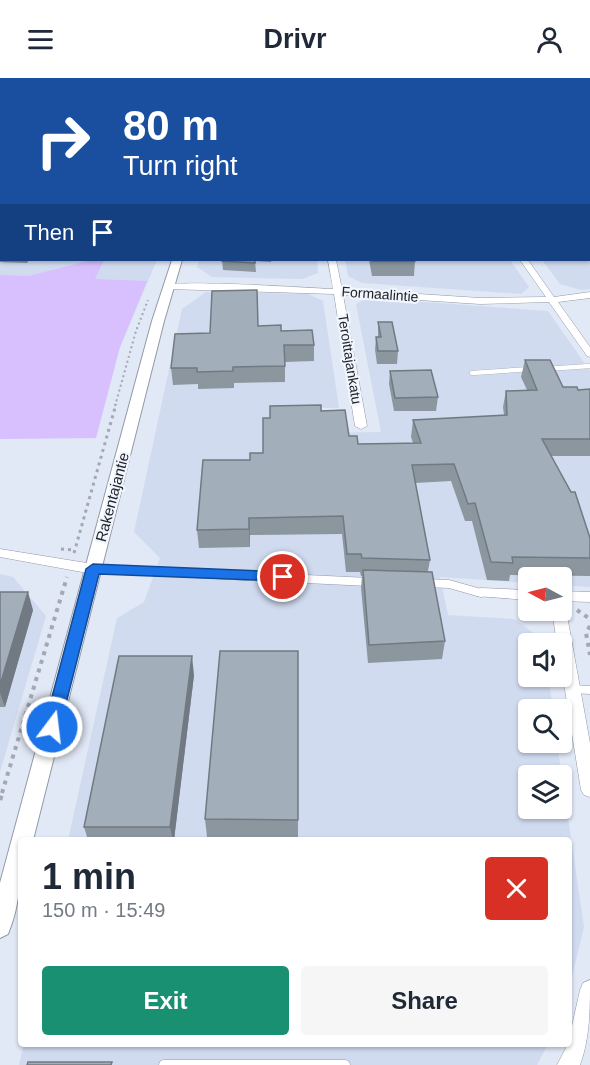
<!DOCTYPE html>
<html lang="en">
<head>
<meta charset="utf-8">
<style>
	body { margin:0; font-family:Arial,sans-serif; background:#f6f6f7; color:#1f2937; height:100vh; display:flex; flex-direction:column; font-size:22px; white-space:nowrap }
	* { box-sizing:border-box; margin:0 }
	p { font-size:20px; color:#747a83 }
	.icon { flex:none; width:33px; height:33px; fill:none; stroke:currentColor; stroke-width:2; stroke-linecap:round; stroke-linejoin:round }
	.map { position:relative; flex:1; overflow:hidden }
	.panel { position:absolute; left:18px; top:759px; width:554px; height:210px; display:flex; flex-direction:column; background:#fff; border-radius:6px; box-shadow:0 2px 4px #0004 }
	.panel>* { flex:none }
	.hud { position:absolute; left:0px; top:0px; width:591px; height:183px; box-shadow:0 2px 4px #0004; background:#1a4fa0; color:#fff; overflow:hidden }
	.needle { width:39px; rotate:277deg }
	.tools { position:absolute; left:518px; top:489px; display:grid; gap:12px }
	.tools a { display:grid; place-items:center; width:54px; height:54px; border-radius:6px; background:#fff; box-shadow:0 2px 4px #0004; font-size:30px }
	.pin { position:absolute; display:grid; place-items:center; width:51px; height:51px; color:#fff; margin:-26px; border:3px solid #fff; border-radius:50%; box-shadow:0 2px 6px #0007 }
	.me { position:absolute; width:66px; margin:-33px; rotate:15deg; stroke-linejoin:round; filter:drop-shadow(0 0 4px #0008) }
	.turn { display:flex; align-items:center; gap:21px; height:126px; padding:0 24px; font-size:27px }
	.turn .icon { width:78px; height:78px; stroke-width:2.5 }
	.turn b { display:block; font-size:42px; line-height:51px }
	.then { display:flex; align-items:center; height:57px; padding:0 24px; background:#0003; gap:12px; font-size:22px }
	.round { display:grid; place-items:center; flex:none; width:63px; height:63px; border-radius:6px; background:#f6f6f7 }
	.headline { display:flex; align-items:center; justify-content:space-between; height:102px; padding:0 24px }
	h1 { font-size:36px; font-weight:600; line-height:45px }
	.primary-button { display:flex; gap:12px; margin-top:auto; padding:12px 24px }
	.primary-button a { flex:1; height:69px; border-radius:6px; background:#1a9073; color:#fff; font-size:24px; font-weight:600; line-height:69px; text-align:center }
	.primary-button a+a { background:#f6f6f7; color:#1f2937 }
	header { display:flex; justify-content:space-between; align-items:center; height:78px; padding:0 24px; background:#fff; font-size:27px; font-weight:600 }
	.map>svg:first-child { display:block }
</style>
</head>
<body>
<header><svg class="icon" aria-label="menu" viewBox="0 0 24 24"><path d="M4 6h16M4 12h16M4 18h16"/></svg>Drivr<svg class="icon" aria-label="person" viewBox="0 0 24 24"><circle cx="12" cy="8" r="4"/><path d="M4 21q1-7 8-7t8 7"/></svg></header>
<div class="map">
<svg width="590" height="987" viewBox="0 0 590 987">
	<rect width="100%" height="100%" fill="#e1e8f6"/>
	<g fill="#d1dbf0" fill-rule="evenodd">
		<polygon points="0,96 2,182 157,182 120,269 0,233"/>
		<polygon points="590,153 590,211 581,212 560,206 542,182 590,182"/>
		<polygon points="199,182 317,182 318,195 303,201 212,199 197,189"/>
		<polygon points="345,182 510,182 529,209 521,216 362,205 348,198"/>
		<path d="M206,214L308,216L323,223L339,330H314L317,355L381,354L356,226L367,220L548,233L590,293V509L561,507V500H528V505L440,499L448,537L514,541L542,561L543,565L528,566V598L548,599L553,631L528,632V664L557,665L584,849L569,911L568,762H68L117,540L144,524L160,480L134,454L182,231ZM528,698H561V730H528Z"/>
		<polygon points="0,496 13,499 46,538 0,694"/>
		<polygon points="24,966 548,966 537,987 19,987"/>
	</g>
	<polygon fill="#d8bffd" points="91,182 104,182 95,201 147,203 120,269 96,360 0,361 0,197 29,198"/>
	<g fill="none" stroke-linecap="round" stroke-linejoin="round">
		<polyline stroke="#3f95b8" stroke-width="2" points="457,0 464,2"/>
		<defs>
			<g id="service-far3">
				<polyline points="545,291 590,288"/>
				<polyline points="472,295 531,291"/>
			</g>
			<polyline id="service-far2" points="93,491 255,499"/>
			<g id="service-far1">
				<polyline points="223,497 369,504"/>
				<polyline points="425,505 449,506 481,515"/>
				<polyline points="572,611 590,612"/>
			</g>
			<polyline id="service" points="164,987 345,987"/>
			<g id="minor">
				<rect x="216" y="0" width="6" height="2"/>
				<path d="M328,182H336L342,211L480,220L546,219L520,182H528L554,219L590,214V220L558,224L590,269V279L587,278L549,224L480,226L343,217L367,348L361,351L355,348L334,216L169,211L165,208C175,201 310,210 333,211Z"/>
				<polygon points="0,471 93,486 100,491 93,496 0,479"/>
				<polygon points="481,510 528,512 528,522 476,518 474,515 476,512"/>
				<polygon points="561,513 590,514 590,524 561,523"/>
				<polygon points="561,528 566,532 590,665 590,719 584,717 581,712 561,587 561,566 557,566 552,532 561,532"/>
				<path d="M590,902C590,931 590,960 580,987H557L568,966L580,912L583,905Z"/>
			</g>
			<path id="tertiary" d="M172,182H182L164,243L33,762H21C21,795 21,825 8,856L0,860V805L152,243Z"/>
			<rect id="secondary" x="0" y="85" width="2" height="6"/>
		</defs>
		<use href="#service-far3" stroke="#9399a7" stroke-width="5"/>
		<use href="#service-far2" stroke="#9399a7" stroke-width="8"/>
		<use href="#service-far1" stroke="#9399a7" stroke-width="9"/>
		<use href="#service" stroke="#9399a7" stroke-width="11"/>
		<use href="#minor" stroke="#9399a7" stroke-width="1"/>
		<use href="#tertiary" stroke="#9399a7" stroke-width="2"/>
		<use href="#secondary" stroke="#9399a7" stroke-width="1"/>
		<g stroke="#a3a8b3" stroke-width="1.5" stroke-dasharray="1.5 2" stroke-linecap="butt">
			<polyline points="464,0 470,2"/>
			<polyline points="537,0 539,2"/>
		</g>
		<polyline stroke="#a3a8b3" stroke-width="2" stroke-dasharray="2 3" stroke-linecap="butt" points="115,328 136,253 148,222"/>
		<g stroke="#a3a8b3" stroke-width="3" stroke-dasharray="3 4" stroke-linecap="butt">
			<polyline points="61,471 74,472"/>
			<polyline points="74,475 116,326"/>
		</g>
		<g stroke="#a3a8b3" stroke-width="4" stroke-dasharray="4 5" stroke-linecap="butt">
			<polyline points="577,532 590,541"/>
			<polyline points="590,548 586,555 590,577"/>
			<polyline points="2,715 67,499"/>
		</g>
		<polyline stroke="#a3a8b3" stroke-width="4.5" stroke-dasharray="4.5 7" stroke-linecap="butt" points="0,722 3,713"/>
		<use href="#service-far3" stroke="#fff" stroke-width="4.5"/>
		<use href="#service-far2" stroke="#fff" stroke-width="6"/>
		<use href="#service-far1" stroke="#fff" stroke-width="8"/>
		<use href="#service" stroke="#fff" stroke-width="10"/>
		<use href="#minor" fill="#fff" fill-rule="evenodd"/>
		<use href="#tertiary" fill="#fff" fill-rule="evenodd"/>
		<use href="#secondary" fill="#fff" fill-rule="evenodd"/>
	</g>
	<g fill="#8b969f">
		<polygon points="0,0 109,0 109,2 2,2 2,75 0,75"/>
		<polygon points="561,0 590,0 590,20 590,2 563,2"/>
		<polygon points="2,145 2,182 29,182 27,185 0,184 0,147"/>
		<polygon points="222,182 271,182 271,184 255,183 256,194 223,192"/>
		<polygon points="369,182 415,182 414,198 372,198"/>
		<polygon points="378,244 398,273 397,286 377,286 375,272 376,259 378,259"/>
		<polygon points="258,248 281,253 314,267 314,283 285,284 285,304 234,305 234,310 198,311 198,306 173,307 171,290 210,255"/>
		<polygon points="525,282 563,309 578,312 590,311 590,378 551,378 590,460 590,498 510,497 509,503 487,502 472,443 465,443 451,403 415,405 430,482 428,493 445,563 442,581 368,585 361,510 362,498 361,498 360,494 346,494 342,456 250,457 250,469 199,470 197,452 250,382 263,375 270,340 321,333 358,366 413,365 411,359 413,342 504,337 503,329 506,313 527,312 521,299"/>
		<polygon points="390,293 438,319 436,333 394,333 389,306"/>
		<polygon points="0,514 33,532 5,629 0,629"/>
		<polygon points="298,573 298,759 207,759 205,741"/>
		<polygon points="194,597 174,762 88,762 84,749"/>
	</g>
	<g fill="#717a82">
		<polygon points="2,36 2,49 0,50 0,38"/>
		<polygon points="249,440 250,457 250,469 249,451"/>
		<polygon points="28,514 33,532 5,629 0,615 0,607"/>
		<polygon points="192,578 194,597 174,762 173,762 170,749"/>
	</g>
	<g fill="#a2aeb9" stroke="#717a82" stroke-width="1.5">
		<polygon points="0,0 108,0 107,2 2,2 2,36 0,38 0,29 1,29 1,22 0,22"/>
		<polygon points="160,0 198,0 198,2 159,2"/>
		<polygon points="259,0 274,0 274,2 235,1 259,1"/>
		<polygon points="571,0 590,0 590,13 590,2 573,2"/>
		<polygon points="2,48 2,65 0,65 0,50"/>
		<polygon points="2,145 2,170 0,170 0,147"/>
		<polygon points="222,182 255,182 255,185 222,183"/>
		<rect x="373" y="182" width="42" height="1"/>
		<polygon points="257,212 258,248 281,247 281,253 312,252 314,267 284,267 285,288 233,289 233,293 197,294 197,290 171,290 175,256 210,255 212,213"/>
		<polygon points="378,244 392,244 398,273 378,273 376,259 381,259"/>
		<polygon points="525,282 550,282 563,309 577,309 578,312 590,311 590,361 542,361 571,414 575,414 590,460 590,480 512,479 513,485 491,484 475,425 468,426 454,386 412,387 430,482 362,480 361,476 347,476 343,438 249,440 249,451 197,452 203,382 250,382 250,375 263,375 263,340 270,340 270,328 321,327 321,333 345,332 349,358 357,358 358,366 421,365 413,342 507,337 506,313 537,312"/>
		<polygon points="431,292 438,319 395,320 390,293"/>
		<polygon points="363,492 432,494 445,563 369,567"/>
		<polygon points="0,514 28,514 0,607"/>
		<polygon points="220,573 298,573 298,742 205,741"/>
		<polygon points="119,578 192,578 170,749 84,749"/>
		<polygon points="28,984 112,984 111,987 27,987"/>
	</g>
	<polygon fill="#1a73e8" stroke="#114b97" stroke-width="1.5" points="93,486 283,494 290,499 283,503 99,496 60,649 58,654 52,656 46,654 44,649 86,491"/>
	<g text-anchor="middle" dominant-baseline="central" stroke-width="4.5" stroke-linejoin="round" paint-order="stroke">
		<g font-size="14" fill="#212429" stroke="#f1f5fe">
			<text transform="translate(380 216) rotate(4)">Formaalintie</text>
			<text transform="translate(350 281) rotate(81)">Teroittajankatu</text>
		</g>
		<g font-size="15" fill="#212429" stroke="#f1f5fe">
			<text transform="translate(112 419) rotate(-75)">Rakentajantie</text>
		</g>
	</g>
</svg>
<div class="tools">
<a><svg class="needle" viewBox="-14 -14 28 28"><path d="M0-13l5 13h-10z" fill="#e53935"/><path d="M0 13l5-13h-10z" fill="#747a83"/></svg></a>
<a><svg class="icon" aria-label="sound" viewBox="0 0 24 24"><path d="M4 9h4l5-4v14l-5-4H4zM17 9q2 3 0 6"/></svg></a>
<a><svg class="icon" aria-label="search" viewBox="0 0 24 24"><circle cx="10" cy="10" r="6"/><path d="M15 15l6 6"/></svg></a>
<a><svg class="icon" aria-label="layers" viewBox="0 0 24 24"><path d="M12 4l9 5-9 5-9-5zM3 14l9 5 9-5"/></svg></a>
</div>
<div class="pin" style="left:283px;top:499px;background:#d93025"><svg class="icon" aria-label="arrive" viewBox="0 0 24 24"><path d="M6 21V4h12l-3 4 3 4H6"/></svg></div>
<svg class="me" style="left:52px;top:649px" viewBox="-20 -20 40 40"><circle r="17" fill="#1a73e8" stroke="#fff" stroke-width="3"/><path d="M0-11L8 9 0 5-8 9z" fill="#fff"/></svg>
<div class="hud">
<div class="turn"><svg class="icon" aria-label="right" viewBox="0 0 24 24"><path d="M7 20v-9h11M14 6l5 5-5 5"/></svg><div><b>80 m</b>Turn right</div></div>
<div class="then">Then<svg class="icon" aria-label="arrive" viewBox="0 0 24 24"><path d="M6 21V4h12l-3 4 3 4H6"/></svg></div>
</div>
<section class="panel">
<div class="headline"><div><h1>1 min</h1><p>150 m · 15:49</p></div><a class="round" style="background:#d93025;color:#fff"><svg class="icon" aria-label="close" viewBox="0 0 24 24"><path d="M6 6l12 12M18 6L6 18"/></svg></a></div>
<div class="primary-button"><a>Exit</a><a>Share</a></div>
</section>
</div>
</body>
</html>
